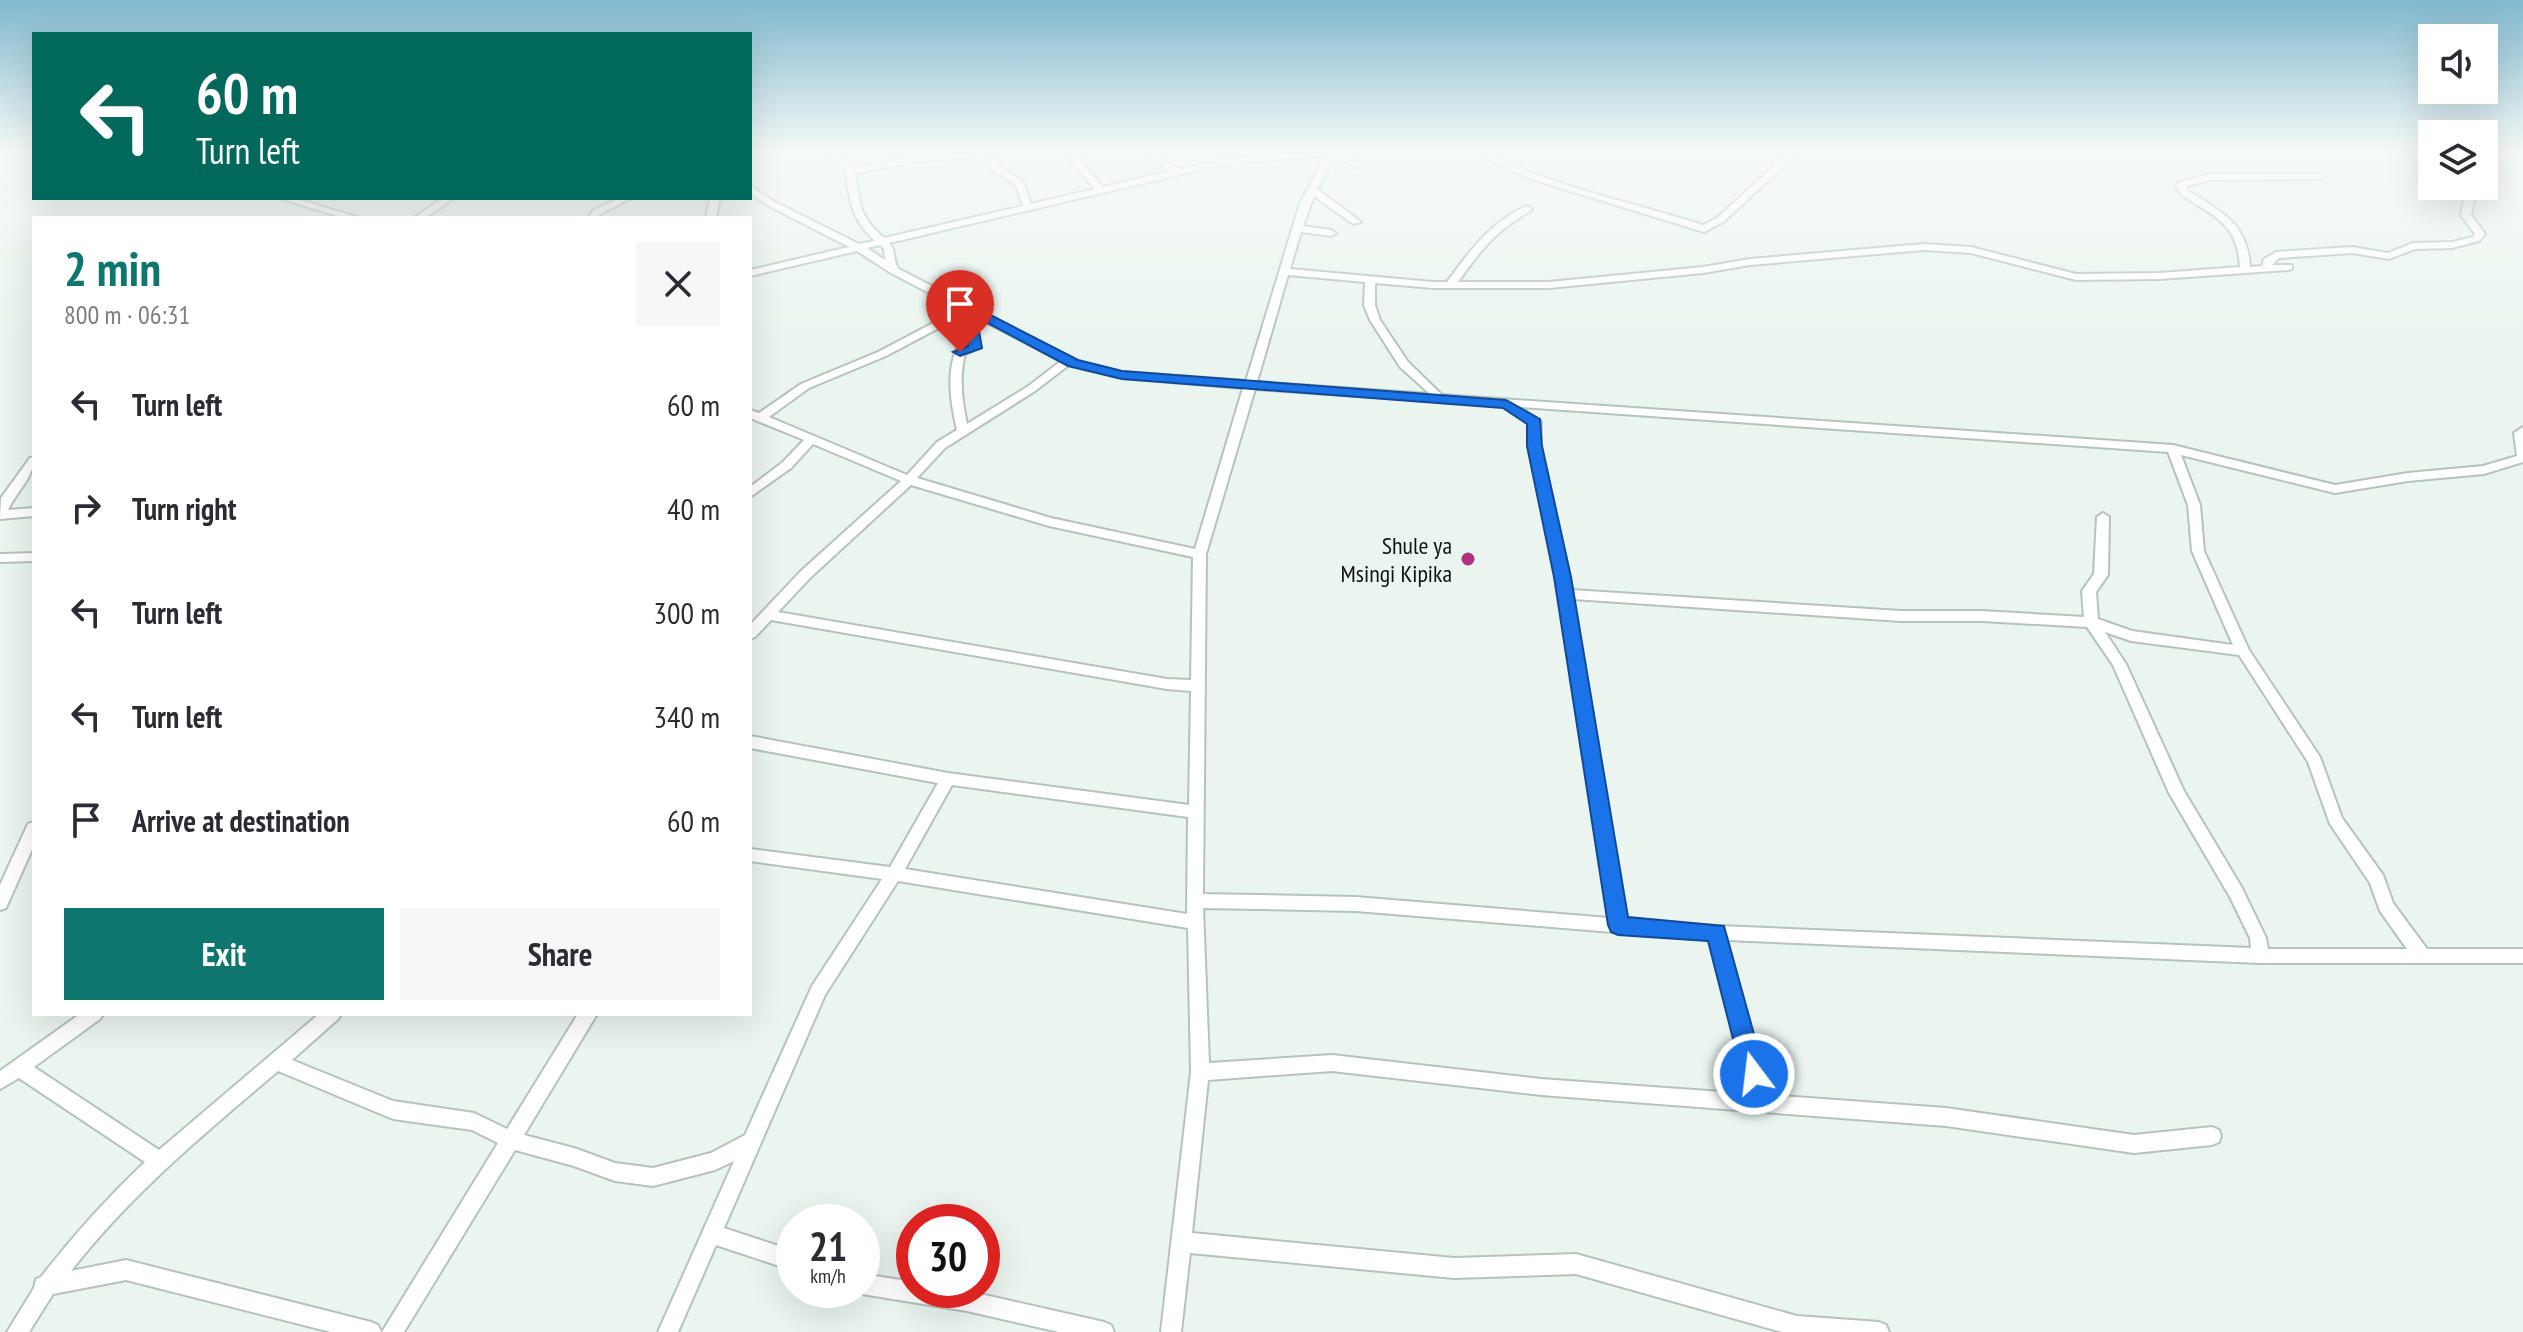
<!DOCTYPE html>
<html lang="en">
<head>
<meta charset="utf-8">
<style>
	body { margin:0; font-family:"PT Sans Narrow",sans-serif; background:#f7f7f7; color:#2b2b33; height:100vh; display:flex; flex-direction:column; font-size:30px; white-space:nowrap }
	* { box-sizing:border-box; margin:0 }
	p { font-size:26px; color:#7c7c81 }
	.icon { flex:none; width:44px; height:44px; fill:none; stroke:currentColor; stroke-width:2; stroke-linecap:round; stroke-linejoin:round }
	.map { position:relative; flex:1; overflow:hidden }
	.details { position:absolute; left:32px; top:216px; width:720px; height:800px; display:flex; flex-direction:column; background:#fff; border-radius:0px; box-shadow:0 8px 32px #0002 }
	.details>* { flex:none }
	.top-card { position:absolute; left:32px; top:32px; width:720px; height:168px; border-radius:0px; box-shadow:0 8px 32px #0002; background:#00695c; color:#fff; overflow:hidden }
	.controls { position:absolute; left:2418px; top:24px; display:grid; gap:16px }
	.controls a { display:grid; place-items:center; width:80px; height:80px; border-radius:0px; background:#fff; box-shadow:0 8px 32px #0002; font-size:40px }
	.speed { position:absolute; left:776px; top:1204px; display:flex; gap:16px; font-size:40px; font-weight:700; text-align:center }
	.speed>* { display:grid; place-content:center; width:104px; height:104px; border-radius:50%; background:#fff; box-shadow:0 8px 32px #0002; line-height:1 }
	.speed small { font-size:20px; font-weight:400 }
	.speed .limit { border:12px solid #d22; background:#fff; color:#111 }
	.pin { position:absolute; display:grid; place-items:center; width:68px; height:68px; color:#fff; margin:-82px -34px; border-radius:50% 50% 50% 0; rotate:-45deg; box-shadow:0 0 8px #0007 }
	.pin .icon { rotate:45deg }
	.me { position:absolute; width:88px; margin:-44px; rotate:345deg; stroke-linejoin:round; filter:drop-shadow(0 0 6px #0008) }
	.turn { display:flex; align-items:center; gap:28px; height:168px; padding:0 32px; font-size:36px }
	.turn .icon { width:104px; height:104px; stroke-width:2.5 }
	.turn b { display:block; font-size:56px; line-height:68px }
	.round { display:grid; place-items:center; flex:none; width:84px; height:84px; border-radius:0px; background:#f7f7f7 }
	.head { display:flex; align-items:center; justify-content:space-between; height:136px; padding:0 32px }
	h1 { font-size:48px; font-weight:700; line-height:60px; color:#0f766e }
	.action { display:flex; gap:16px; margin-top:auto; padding:16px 32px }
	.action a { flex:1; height:92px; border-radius:0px; background:#0f766e; color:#fff; font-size:32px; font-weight:700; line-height:92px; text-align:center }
	.action a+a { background:#f7f7f7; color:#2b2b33 }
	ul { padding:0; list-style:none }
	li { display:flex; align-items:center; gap:24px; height:104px; padding:0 32px }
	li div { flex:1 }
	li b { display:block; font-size:30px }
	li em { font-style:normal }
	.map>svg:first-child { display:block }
</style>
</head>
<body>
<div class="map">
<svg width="2523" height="1332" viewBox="0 0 2523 1332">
	<rect width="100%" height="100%" fill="#eaf5f0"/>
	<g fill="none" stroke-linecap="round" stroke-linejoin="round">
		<defs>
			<g id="street">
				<path d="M824,151H834L854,168L929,154L1025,151L1021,154L984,156L1023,182L1031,204L1095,189L1070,161L1072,155L1086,151H1098L1080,158V161L1103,187L1171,171L1137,151H1147L1180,169C1234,156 1289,151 1344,151L1343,153L1361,163V167H1355L1336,156L1317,189L1361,222L1353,224L1314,196L1303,226L1331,230L1336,233L1331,236L1301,232L1290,269L1433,282H1447C1469,252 1491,221 1527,206L1532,209L1530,211C1494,233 1482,248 1458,282H1549L1703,267L1750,259L1924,244L1971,247L2076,274L2159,273L2240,267C2238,231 2223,220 2194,203C2185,197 2180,195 2176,185L2178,183L2210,174H2323L2325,176L2320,179L2210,180L2186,186L2188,191C2221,211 2248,224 2250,267L2262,266L2264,259L2276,252L2352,247L2388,253L2413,243L2452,242L2473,237L2475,234L2461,215L2467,186H2477L2471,215L2485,234L2479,241L2452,248L2415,249L2389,259L2352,253L2279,258L2272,265H2292V269L2288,270L2159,279L2076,280L1971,253L1924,250L1750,265L1703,273L1549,288H1433L1375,283V305L1380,320L1408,362L1442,395L2173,445L2335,485L2408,473L2483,466L2517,456L2514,433L2523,427V462L2484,474L2408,481L2335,493L2181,455L2200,505L2204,551L2249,650L2320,757L2342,818L2383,875L2393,903L2427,949H2523V963H2260L1727,940L1768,1095L1946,1108L2134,1135L2212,1127L2219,1130L2221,1136L2219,1142L2212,1145L2134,1153L1946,1126L1541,1095L1332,1071L1208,1080L1192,1233L1454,1258L1576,1254L1797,1316L1879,1322L1886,1325L1889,1332H1782L1576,1274L1454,1278L1190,1253L1181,1332H1161L1191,1072L1188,928L898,881L825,995L724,1228L794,1251V1271L716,1245L678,1332H658L734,1161L715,1170L653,1186L615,1181L574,1166L515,1150L404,1332H382L498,1143L472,1130L393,1119L278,1071C205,1133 130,1195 71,1271L126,1260L371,1322L378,1325L381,1332H331L126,1280L53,1294L29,1332H7L34,1288L36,1279L41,1277C73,1236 107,1198 145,1162L19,1078L0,1089V1071L80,1014H103L100,1019L34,1067L159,1150L319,1014H341L338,1019L292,1060L393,1101L474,1113L507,1129L578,1014H597L524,1135L574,1148L615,1163L653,1168L711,1153L745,1135L812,986L882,879L750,861V849L890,867L938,783L750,748V736L948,773L1189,805L1191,691L1167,689L771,620L755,637L750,639V625L801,571L901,481L813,444L791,468L750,497V487L783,462L804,440L755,420L750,417V410L759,413L801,384L878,352L960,309L891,273L857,251L750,276V270L849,247L769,206L750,193V186L775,202L859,244L875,241C849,216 850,200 845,167ZM1327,155L1300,203L1246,381L1122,372L1077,361L899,269C892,261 897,250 889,243L1221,165ZM973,157L1016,185L1023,206L884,238C859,217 860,204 855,173L929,160ZM880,245L884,249L885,260L867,248ZM1288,275L1365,282L1364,305L1370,320L1400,367L1430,394L1257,382ZM968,313L1061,361L1027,387L967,424C962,400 959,378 965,354L980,348L977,331L960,317ZM952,321L967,332L969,346L956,350C946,375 951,404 957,430L937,442L907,475L769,417L809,388L886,356ZM1069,365L1122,378L1243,388L1195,549L1051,518L917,478L945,448L1035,391ZM1255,389L1503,406L1529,423L1528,446L1556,577L1609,918L1356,897L1203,894L1206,554ZM1520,407L2168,452L2188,505L2192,551L2233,645L2132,631L2098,619L2096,592L2108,575L2109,517L2103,513L2097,517L2094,574L2082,591L2084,617L1982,611H1901L1572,590L1540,446L1541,422ZM911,485L1049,526L1193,557L1191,680L1167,679L778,612L811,577ZM1573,599L1901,621H1982L2087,627L2113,665L2169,793L2230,897L2250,938L2251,948L1695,925L1625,919ZM2105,632L2131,641L2239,655L2308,762L2330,824L2370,883L2380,911L2407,949H2268L2266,938L2242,888L2184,791L2126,664ZM952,785L1188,817L1187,914L905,869ZM1203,908L1356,911L1710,940L1750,1094L1541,1079L1332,1055L1209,1063Z"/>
				<path d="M1472,151C1490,150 1508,163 1524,170C1582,193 1644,206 1703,225L1717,218L1787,154L1795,151H1806L1793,158L1723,222L1704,232L1528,178Z"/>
				<polygon points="279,198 294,198 360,218 344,218"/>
				<polygon points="443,198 454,198 425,218 414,218"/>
				<polygon points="619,198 632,198 600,214 598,218 588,218 594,210"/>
				<polygon points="710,198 720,198 716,218 706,218"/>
				<path d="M34,457C34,478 16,492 8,510L34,508V516L0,519L1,498L30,458Z"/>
				<polygon points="34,553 34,561 0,562 0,554"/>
				<polygon points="34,822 34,845 6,908 0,910 0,885 28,824"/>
				<polygon points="862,1274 914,1282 914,1290 967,1291 1104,1322 1111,1325 1114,1332 1059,1332 967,1311 862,1294 854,1290 862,1290"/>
			</g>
		</defs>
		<use href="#street" stroke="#b6c2bc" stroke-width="4"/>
		<use href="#street" fill="#fff" fill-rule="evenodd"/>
	</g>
	<linearGradient id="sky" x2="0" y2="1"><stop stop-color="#80b8cd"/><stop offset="0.45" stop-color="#f6faf8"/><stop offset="1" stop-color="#f6faf8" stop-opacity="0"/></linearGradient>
	<rect width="2523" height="337" fill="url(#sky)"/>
	<polygon fill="#1a73e8" stroke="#114b97" stroke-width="2" points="969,304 1078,360 1122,371 1506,400 1540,419 1542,446 1571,577 1628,917 1724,926 1765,1074 1762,1081 1754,1084 1746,1081 1742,1074 1708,941 1618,935 1611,932 1608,925 1554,577 1527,446 1527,424 1503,408 1122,379 1068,366 969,313 961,317 979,331 982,348 960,356 953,352 968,346 966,332 945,316"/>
	<circle fill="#b03180" stroke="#eaf5f0" stroke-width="3" cx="1468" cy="559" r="8"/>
	<g text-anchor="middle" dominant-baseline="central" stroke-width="8" stroke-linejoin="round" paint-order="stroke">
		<g font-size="24" fill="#0e1210" stroke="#eaf5f0" text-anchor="end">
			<text x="1452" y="545">Shule ya<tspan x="1452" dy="28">Msingi Kipika</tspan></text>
		</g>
	</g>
</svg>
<div class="controls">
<a><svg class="icon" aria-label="sound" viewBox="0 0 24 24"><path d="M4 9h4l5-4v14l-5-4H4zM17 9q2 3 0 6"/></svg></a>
<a><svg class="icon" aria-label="layers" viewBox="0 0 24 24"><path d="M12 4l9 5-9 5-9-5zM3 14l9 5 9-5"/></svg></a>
</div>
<div class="speed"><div>21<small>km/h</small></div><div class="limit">30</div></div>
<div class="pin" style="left:960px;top:352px;background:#d93025"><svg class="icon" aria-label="arrive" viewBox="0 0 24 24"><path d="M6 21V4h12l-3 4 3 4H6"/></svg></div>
<svg class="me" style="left:1754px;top:1074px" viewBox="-20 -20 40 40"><circle r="17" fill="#1a73e8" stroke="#fff" stroke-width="3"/><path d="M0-11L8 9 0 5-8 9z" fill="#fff"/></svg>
<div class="top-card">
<div class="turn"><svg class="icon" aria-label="left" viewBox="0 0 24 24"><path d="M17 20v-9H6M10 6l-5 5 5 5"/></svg><div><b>60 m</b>Turn left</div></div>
</div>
<section class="details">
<div class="head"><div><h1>2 min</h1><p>800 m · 06:31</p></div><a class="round"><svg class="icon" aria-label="close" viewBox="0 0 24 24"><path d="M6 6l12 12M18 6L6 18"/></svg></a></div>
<ul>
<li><svg class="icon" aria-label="left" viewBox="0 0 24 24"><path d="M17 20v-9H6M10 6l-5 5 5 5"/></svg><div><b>Turn left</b></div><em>60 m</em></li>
<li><svg class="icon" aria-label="right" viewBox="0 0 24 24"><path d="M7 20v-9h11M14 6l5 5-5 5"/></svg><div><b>Turn right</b></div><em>40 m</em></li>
<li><svg class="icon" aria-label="left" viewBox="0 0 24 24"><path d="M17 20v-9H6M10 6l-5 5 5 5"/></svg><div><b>Turn left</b></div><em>300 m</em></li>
<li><svg class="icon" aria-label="left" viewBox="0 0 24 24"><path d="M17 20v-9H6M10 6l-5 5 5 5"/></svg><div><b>Turn left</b></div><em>340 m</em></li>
<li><svg class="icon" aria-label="arrive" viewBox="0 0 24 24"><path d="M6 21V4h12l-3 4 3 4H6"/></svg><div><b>Arrive at destination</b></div><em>60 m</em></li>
</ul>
<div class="action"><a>Exit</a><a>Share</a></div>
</section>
</div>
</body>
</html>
